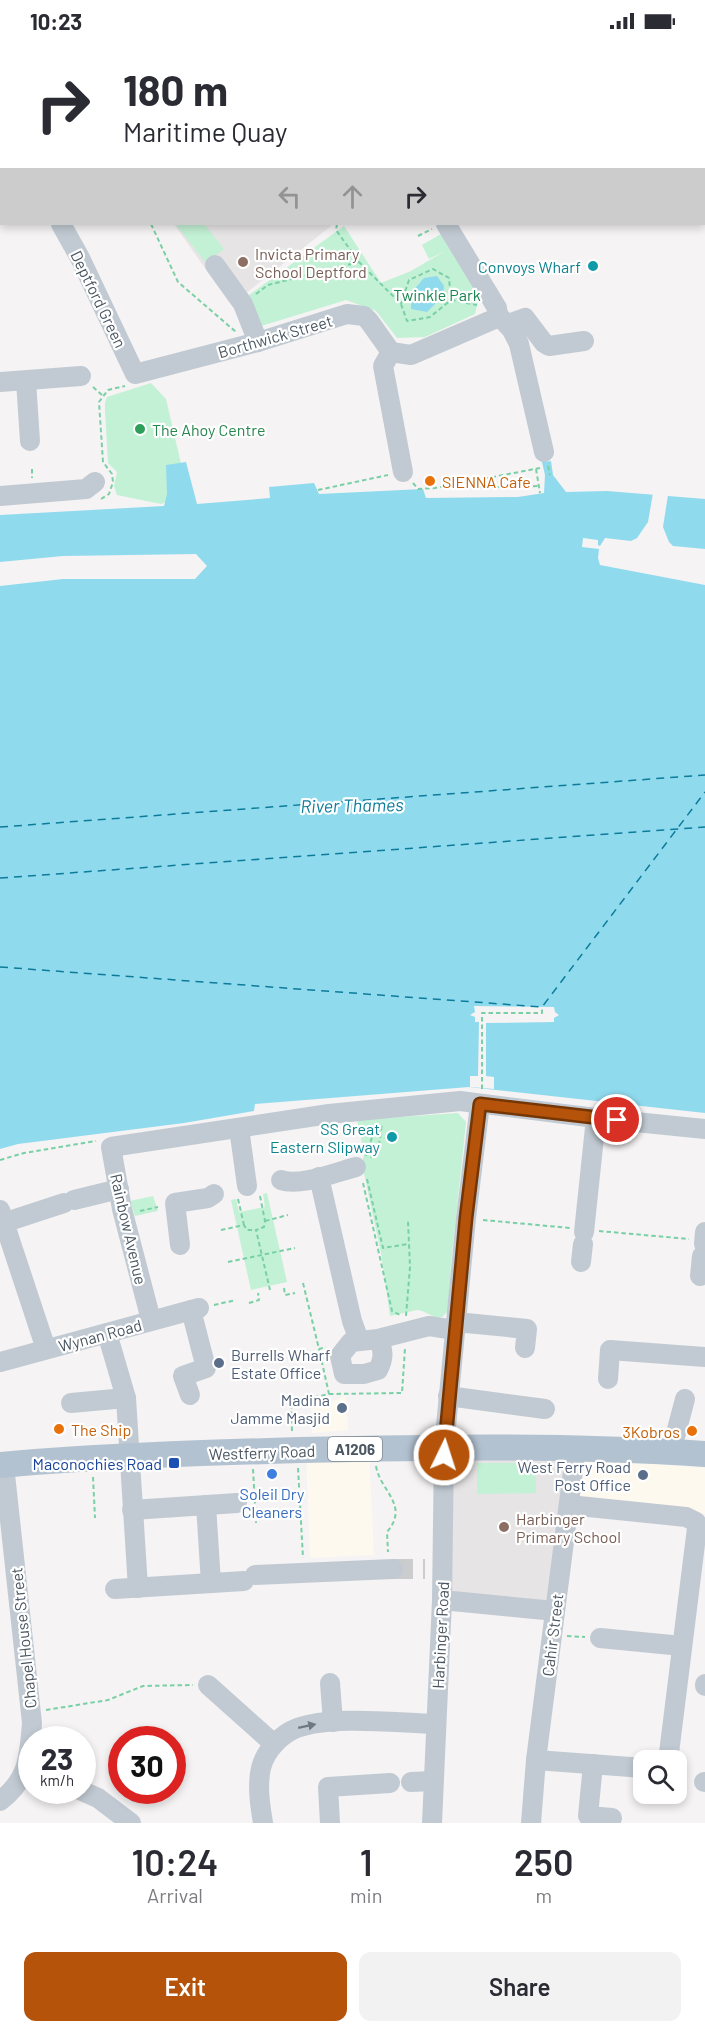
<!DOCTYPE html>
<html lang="en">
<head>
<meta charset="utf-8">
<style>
	body { margin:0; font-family:Barlow,sans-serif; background:#f2f2f3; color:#2b2b33; height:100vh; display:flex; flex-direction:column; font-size:22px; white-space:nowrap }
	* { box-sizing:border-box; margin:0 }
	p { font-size:20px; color:#7c7c81 }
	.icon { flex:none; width:33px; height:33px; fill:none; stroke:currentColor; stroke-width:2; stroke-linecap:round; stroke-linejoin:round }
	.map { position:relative; height:1781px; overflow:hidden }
	.drawer { display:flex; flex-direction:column; background:#fff; flex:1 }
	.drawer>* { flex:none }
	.guide { position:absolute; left:0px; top:0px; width:705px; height:183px; box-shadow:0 3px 9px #0003; background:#fff; color:#2b2b33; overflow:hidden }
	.tools { position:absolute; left:633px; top:1708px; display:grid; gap:12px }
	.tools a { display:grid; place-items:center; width:54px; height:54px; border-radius:12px; background:#fff; box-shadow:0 3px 9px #0003; font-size:30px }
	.speed { position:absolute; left:18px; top:1684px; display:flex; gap:12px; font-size:30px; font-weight:700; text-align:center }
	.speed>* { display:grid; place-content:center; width:78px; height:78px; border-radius:50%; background:#fff; box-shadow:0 3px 9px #0003; line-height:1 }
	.speed small { font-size:15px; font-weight:400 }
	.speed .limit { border:9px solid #d22; background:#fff; color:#111 }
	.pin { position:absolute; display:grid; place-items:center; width:51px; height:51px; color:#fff; margin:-26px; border:3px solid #fff; border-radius:50%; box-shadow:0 2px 6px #0007 }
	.me { position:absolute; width:66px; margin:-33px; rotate:4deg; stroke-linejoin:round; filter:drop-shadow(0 0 4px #0008) }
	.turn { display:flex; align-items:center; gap:21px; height:126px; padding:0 24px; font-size:27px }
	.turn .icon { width:78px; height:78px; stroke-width:2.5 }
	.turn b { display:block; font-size:42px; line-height:51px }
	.lanes { display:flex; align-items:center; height:57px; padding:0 24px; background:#0003; justify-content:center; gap:30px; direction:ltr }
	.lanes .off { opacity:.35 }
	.eta { display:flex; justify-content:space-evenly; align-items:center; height:102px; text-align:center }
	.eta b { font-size:36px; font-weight:600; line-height:42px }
	.cta { display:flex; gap:12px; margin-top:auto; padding:12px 24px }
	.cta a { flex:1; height:69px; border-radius:12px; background:#b45309; color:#fff; font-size:24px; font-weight:600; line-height:69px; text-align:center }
	.cta a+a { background:#f2f2f3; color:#2b2b33 }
	.status { display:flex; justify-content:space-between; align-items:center; height:42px; padding:0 30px; background:#fff; direction:ltr }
	.status svg { height:16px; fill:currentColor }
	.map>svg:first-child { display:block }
</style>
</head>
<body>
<div class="status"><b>10:23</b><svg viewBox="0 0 49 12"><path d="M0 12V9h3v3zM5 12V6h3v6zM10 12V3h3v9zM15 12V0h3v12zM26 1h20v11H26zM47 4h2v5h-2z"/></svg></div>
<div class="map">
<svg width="705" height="1781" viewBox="0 0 705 1781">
	<rect width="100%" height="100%" fill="#f5f3f3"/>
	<g fill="#fdf9ef">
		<polygon points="346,1353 348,1388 312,1391 311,1363 327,1362"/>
		<polygon points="369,1410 374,1513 310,1516 306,1413"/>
		<polygon points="583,1416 705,1426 705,1472 577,1459"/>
	</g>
	<g fill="#e6e4e5">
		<polygon points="174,182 329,182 331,184 231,263"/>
		<polygon points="564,1417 550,1562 450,1552 454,1418"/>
	</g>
	<g fill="#c3f1d5">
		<polygon points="180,182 204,182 224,207 206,221 177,184"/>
		<polygon points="344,184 381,241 411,229 445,209 429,217 422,203 441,192 479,255 475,272 425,295 397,296 376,269 346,258 258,285 245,256"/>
		<polygon points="151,341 166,357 182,426 181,454 161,462 117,453 114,444 117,430 108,421 105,369 105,361 107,355"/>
		<polygon points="458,1071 466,1080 451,1222 448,1269 442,1275 437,1276 422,1269 417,1268 390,1274 381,1211 362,1122 364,1111 357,1078"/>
		<polygon points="267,1151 287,1240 251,1248 231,1158 236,1157 239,1170 265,1165 263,1152"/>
		<polygon points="153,1154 158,1169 135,1174 130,1159"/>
		<polygon points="477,1421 536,1421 536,1451 477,1452"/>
	</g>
	<g fill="#90daee">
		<polygon points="437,234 444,244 443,254 427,270 411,267 411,251 424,236"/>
		<polygon points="551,419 553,433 566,450 607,449 705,457 705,1071 469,1045 255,1062 254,1069 184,1081 18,1102 0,1107 0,473 164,464 167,452 166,423 186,420 197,462 270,456 269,445 314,441 319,452 423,447 426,456 518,455 544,451 545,433 542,420"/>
	</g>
	<g fill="#f5f3f3">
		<polygon points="653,451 668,453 663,485 669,500 673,504 705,507 705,543 600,523 598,516 599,507 582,505 583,496 598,498 598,503 600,504 605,496 631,499 637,496 648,480"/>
		<polygon points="196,512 207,524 195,537 63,537 0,544 0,520 63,514"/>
		<polygon points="474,964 554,965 555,970 559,973 554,976 554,980 486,981 486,1034 494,1035 494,1047 470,1045 470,1034 478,1034 479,980 475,980 475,975 470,973 475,970"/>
	</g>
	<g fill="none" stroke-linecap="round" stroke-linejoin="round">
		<g stroke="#0c7c9b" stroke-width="1.5" stroke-dasharray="8 6" stroke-linecap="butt">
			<polyline points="0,785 705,733"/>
			<polyline points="0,836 705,785"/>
			<polyline points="0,925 542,965 705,750"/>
		</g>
		<polyline stroke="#caccce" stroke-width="20" stroke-dasharray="20 10" stroke-linecap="butt" points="393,1527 425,1527"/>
		<g stroke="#7ad0a6" stroke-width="2" stroke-dasharray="4.5 3" stroke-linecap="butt">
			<polyline points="142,0 142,2"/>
			<polyline points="172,0 174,2"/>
			<polyline points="251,0 252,2"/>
			<polyline points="151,182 178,240 236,290"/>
			<polyline points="337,182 336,188 359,220 401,262 407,279 430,275 451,258 449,236 433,227 409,238 401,262"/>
			<polyline points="418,194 432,187"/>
			<polyline points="256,252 268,243 359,220"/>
			<polyline points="451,258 477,263"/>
			<polyline points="93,345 102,353"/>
			<polyline points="548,424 550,433"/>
			<polyline points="32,427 32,436"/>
			<polyline points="536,427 540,451"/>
			<polyline points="413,441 418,447 435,446 540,426"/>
			<polyline points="443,446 539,444"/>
			<polyline points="318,448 388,433"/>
			<polyline points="101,457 109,452 113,440 112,432 103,420 99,360 108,348 125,344"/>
			<polyline points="482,1047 482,971 542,971 542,965"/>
			<polyline points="366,1114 373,1092 380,1089"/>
			<polyline points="371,1116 379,1103 382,1082"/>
			<polyline points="0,1118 24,1111 96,1099"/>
			<polyline points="367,1137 383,1206 408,1202"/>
			<polyline points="363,1141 392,1269 400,1273"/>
			<polyline points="260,1154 265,1179 264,1185 256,1188 270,1248"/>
			<polyline points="238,1157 244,1183"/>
			<polyline points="140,1169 158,1165"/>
			<polyline points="483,1178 570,1186"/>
			<polyline points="265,1179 288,1173"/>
			<polyline points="221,1188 244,1183 247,1188 256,1188"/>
			<polyline points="599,1189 689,1197"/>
			<polyline points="228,1220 295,1206"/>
			<polyline points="303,1241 319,1307 326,1305"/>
			<polyline points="284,1246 285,1253 295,1251"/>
			<polyline points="249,1261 259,1258 258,1251"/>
			<polyline points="214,1263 236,1258"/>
			<polyline points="406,1274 410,1225 408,1179"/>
			<polyline points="329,1352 402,1351 405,1306"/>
			<polyline points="292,1389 291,1360 329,1352 319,1307"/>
			<path d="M376,1424C380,1449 410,1463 387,1490L388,1510"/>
			<polyline points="298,1426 303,1516"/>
			<polyline points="253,1427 256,1481"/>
			<polyline points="93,1435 95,1476"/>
			<polyline points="567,1594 585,1595"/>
			<polyline points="46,1668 108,1658 143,1644 193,1643"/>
		</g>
		<g stroke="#c1cad2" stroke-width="20">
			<polyline points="32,0 33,2"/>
			<polyline points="362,0 363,2"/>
			<polyline points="657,0 658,2"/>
			<polyline points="56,2 58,0"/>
			<polyline points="327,2 329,0"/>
			<polyline points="704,45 705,45"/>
			<polyline points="0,91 2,93"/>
			<polyline points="0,138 2,137"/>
			<polyline points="61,182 80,216 135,332 258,300 347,272 364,274 369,279 391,310 411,313 492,278 498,273"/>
			<polyline points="446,182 497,266 498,273"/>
			<polyline points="215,223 243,262 258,300"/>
			<polyline points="498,273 512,288 519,302 544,410"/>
			<polyline points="508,282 525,276 544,301 549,304 584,299"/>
			<polyline points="391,310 383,324 403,430"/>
			<polyline points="26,339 30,399"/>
			<polyline points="0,340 81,334"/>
			<polyline points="0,454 86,447 95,440"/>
			<polyline points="239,1086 247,1144"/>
			<polyline points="319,1135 352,1279 359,1298"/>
			<path d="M281,1138C300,1145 336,1130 356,1125"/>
			<polyline points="74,1158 119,1147"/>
			<polyline points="0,1168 46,1307"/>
			<polyline points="0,1182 64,1161"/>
			<polyline points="584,1190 596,1076"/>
			<polyline points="704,1202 705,1190"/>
			<polyline points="180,1203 175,1161 208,1156 214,1152"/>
			<polyline points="581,1220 583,1202"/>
			<polyline points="700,1234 702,1214"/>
			<polyline points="151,1278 122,1167 111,1105 329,1072 460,1059 596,1076 705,1087"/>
			<polyline points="456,1280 527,1287 525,1306"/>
			<polyline points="107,1291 126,1356 138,1546"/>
			<path d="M378,1297L351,1300L340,1314L344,1332H364L378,1328C384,1316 384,1308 378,1297L429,1284L455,1288"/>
			<polyline points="0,1320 199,1266"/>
			<polyline points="608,1337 610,1308 705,1315"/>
			<polyline points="190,1353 183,1334 206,1326 191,1268"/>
			<polyline points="448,1354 545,1367"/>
			<polyline points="71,1361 126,1356"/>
			<polyline points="671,1410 685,1357"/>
			<polyline points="206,1463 211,1541"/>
			<polyline points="569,1463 686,1475 696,1480 697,1486 668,1719"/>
			<polyline points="132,1468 237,1461"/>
			<polyline points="255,1533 393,1527"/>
			<polyline points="115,1547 244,1539"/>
			<polyline points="442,1558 555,1569"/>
			<polyline points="600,1596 682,1604"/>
			<polyline points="330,1641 333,1680"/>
			<polyline points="208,1643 274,1702"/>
			<polyline points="705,1644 705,1642"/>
			<polyline points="536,1718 644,1726"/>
			<polyline points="593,1722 588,1774 612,1776"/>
			<polyline points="411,1740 433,1739"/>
			<polyline points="704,1740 705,1740"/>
			<polyline points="82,1749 98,1756 131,1781"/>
			<path d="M0,1759C29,1737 29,1715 32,1681L4,1423"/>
			<path d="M263,1781C260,1763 257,1744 261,1726C265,1709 281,1692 297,1686C333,1673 396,1681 435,1682"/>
			<polyline points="330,1781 328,1745 390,1741"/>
			<polyline points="432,1781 442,1558 444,1405 466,1176 480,1062"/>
			<polyline points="531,1781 536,1718 576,1406"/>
		</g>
		<path stroke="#b3c2d1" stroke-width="26" d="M0,1423C100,1414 200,1411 300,1408C435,1405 570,1403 705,1412"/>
	</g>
	<defs><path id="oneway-solid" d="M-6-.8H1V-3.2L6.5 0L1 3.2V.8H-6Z" transform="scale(1.5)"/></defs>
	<use fill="#6e7983" href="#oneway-solid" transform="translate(307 1684) rotate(-12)"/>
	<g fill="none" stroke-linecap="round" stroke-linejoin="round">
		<defs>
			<polyline id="route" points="444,1413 466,1176 480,1062 617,1078"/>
		</defs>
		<use href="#route" stroke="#753606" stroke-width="15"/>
		<use href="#route" stroke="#b45309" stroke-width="10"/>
	</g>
	<g fill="#8d6e63" stroke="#fff" stroke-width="2">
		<circle cx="243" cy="220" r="6"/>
		<circle cx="504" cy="1485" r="6"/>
	</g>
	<g fill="#0f9aa8" stroke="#fff" stroke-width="2">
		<circle cx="593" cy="224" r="6"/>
		<circle cx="392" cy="1095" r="6"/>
	</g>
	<circle fill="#2e9e5b" stroke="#fff" stroke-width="2" cx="140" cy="387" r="6"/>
	<g fill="#e8710a" stroke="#fff" stroke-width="2">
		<circle cx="430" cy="439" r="6"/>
		<circle cx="59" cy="1387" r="6"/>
		<circle cx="692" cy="1389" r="6"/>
	</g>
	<g fill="#5c6f8a" stroke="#fff" stroke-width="2">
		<circle cx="219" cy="1321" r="6"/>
		<circle cx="342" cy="1366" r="6"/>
		<circle cx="643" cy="1433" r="6"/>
	</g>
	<rect fill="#1a4fb4" stroke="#fff" stroke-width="2" x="168" y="1415" width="12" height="12" rx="3"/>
	<circle fill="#3f7fe0" stroke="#fff" stroke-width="2" cx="272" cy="1432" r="6"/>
	<g text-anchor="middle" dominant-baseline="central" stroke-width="4.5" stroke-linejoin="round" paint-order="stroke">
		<rect fill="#fff" stroke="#808990" stroke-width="1.5" x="328" y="1395" width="54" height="24" rx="4.5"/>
		<g font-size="15" font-weight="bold" fill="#4a5661">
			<text x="355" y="1407">A1206</text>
		</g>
		<g font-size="16" fill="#785e54" stroke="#fff" text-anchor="start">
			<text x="255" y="211">Invicta Primary<tspan x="255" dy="18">School Deptford</tspan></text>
			<text x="516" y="1476">Harbinger<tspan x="516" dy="18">Primary School</tspan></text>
		</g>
		<g font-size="16" fill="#0d838f" stroke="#fff" text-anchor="end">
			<text x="581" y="224">Convoys Wharf</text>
			<text x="380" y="1086">SS Great<tspan x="380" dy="18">Eastern Slipway</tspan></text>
		</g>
		<g font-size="16" fill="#17864f" stroke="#fff">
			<text x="437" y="252">Twinkle Park</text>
		</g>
		<g font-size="16" fill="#4a5661" stroke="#fff">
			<text transform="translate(99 257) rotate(64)">Deptford Green</text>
			<text transform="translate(275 294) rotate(-16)">Borthwick Street</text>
			<text transform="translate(129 1187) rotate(77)">Rainbow Avenue</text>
			<text transform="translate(100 1293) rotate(-15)">Wynan Road</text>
			<text transform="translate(262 1410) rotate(-2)">Westferry Road</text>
			<text transform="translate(440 1593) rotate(-87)">Harbinger Road</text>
			<text transform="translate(552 1593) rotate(-83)">Cahir Street</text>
			<text transform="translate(23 1596) rotate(-96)">Chapel House Street</text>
		</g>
		<g font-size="16" fill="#27864d" stroke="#fff" text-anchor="start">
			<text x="152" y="387">The Ahoy Centre</text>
		</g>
		<g font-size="16" fill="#c56008" stroke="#fff" text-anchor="start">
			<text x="442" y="439">SIENNA Cafe</text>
			<text x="71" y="1387">The Ship</text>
			<text x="680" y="1389" text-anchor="end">3Kobros</text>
		</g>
		<g font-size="16" fill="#4e5e75" stroke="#fff" text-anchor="end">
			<text x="231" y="1312" text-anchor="start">Burrells Wharf<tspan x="231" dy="18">Estate Office</tspan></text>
			<text x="330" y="1357">Madina<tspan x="330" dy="18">Jamme Masjid</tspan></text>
			<text x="631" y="1424">West Ferry Road<tspan x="631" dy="18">Post Office</tspan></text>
		</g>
		<g font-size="16" fill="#164399" stroke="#fff" text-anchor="end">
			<text x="162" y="1421">Maconochies Road</text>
		</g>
		<g font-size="16" fill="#366cbe" stroke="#fff">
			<text x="272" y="1451">Soleil Dry<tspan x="272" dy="18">Cleaners</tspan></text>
		</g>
		<g font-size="18" font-style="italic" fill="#0c7c9b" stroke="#fff">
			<text transform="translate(352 763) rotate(-1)">River Thames</text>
		</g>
	</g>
</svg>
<div class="tools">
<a><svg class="icon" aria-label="search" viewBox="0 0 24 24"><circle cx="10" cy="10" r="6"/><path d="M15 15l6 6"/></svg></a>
</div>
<div class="speed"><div>23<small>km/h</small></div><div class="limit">30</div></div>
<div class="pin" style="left:617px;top:1078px;background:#d93025"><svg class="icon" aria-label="arrive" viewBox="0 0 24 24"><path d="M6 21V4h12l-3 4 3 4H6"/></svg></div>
<svg class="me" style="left:444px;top:1413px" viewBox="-20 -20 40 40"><circle r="17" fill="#b45309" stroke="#fff" stroke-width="3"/><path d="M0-11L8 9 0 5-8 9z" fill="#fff"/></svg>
<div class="guide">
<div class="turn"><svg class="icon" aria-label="right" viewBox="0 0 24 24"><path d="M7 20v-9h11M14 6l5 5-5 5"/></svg><div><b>180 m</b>Maritime Quay</div></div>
<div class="lanes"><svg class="icon off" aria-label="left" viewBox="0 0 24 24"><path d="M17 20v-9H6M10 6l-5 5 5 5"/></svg><svg class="icon off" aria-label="ahead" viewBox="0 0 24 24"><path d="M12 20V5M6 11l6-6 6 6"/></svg><svg class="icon" aria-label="right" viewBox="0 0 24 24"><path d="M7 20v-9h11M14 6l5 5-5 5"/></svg></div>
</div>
</div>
<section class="drawer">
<div class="eta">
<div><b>10:24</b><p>Arrival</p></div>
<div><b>1</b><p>min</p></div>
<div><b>250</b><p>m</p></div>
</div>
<div class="cta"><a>Exit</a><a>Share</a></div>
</section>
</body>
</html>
